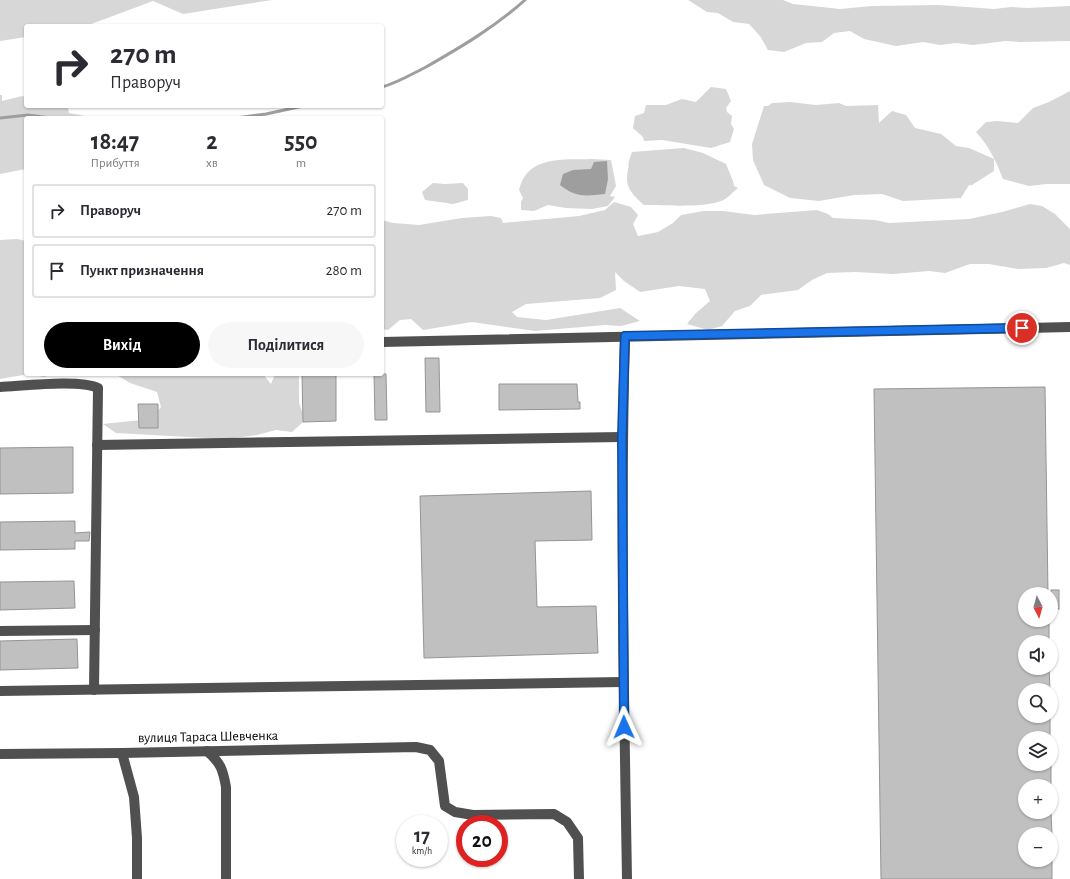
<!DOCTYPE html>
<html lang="uk">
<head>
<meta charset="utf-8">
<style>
	body { margin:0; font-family:"Alegreya Sans",sans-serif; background:#f7f7f7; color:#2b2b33; height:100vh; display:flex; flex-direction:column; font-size:15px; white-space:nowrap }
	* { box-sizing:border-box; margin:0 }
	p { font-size:13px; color:#7c7c81 }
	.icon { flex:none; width:22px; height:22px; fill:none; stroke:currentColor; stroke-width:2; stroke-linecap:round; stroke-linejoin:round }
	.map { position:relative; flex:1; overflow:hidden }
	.sheet { position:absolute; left:24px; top:116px; width:360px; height:260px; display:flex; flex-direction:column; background:#fff; border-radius:4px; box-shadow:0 1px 3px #0004 }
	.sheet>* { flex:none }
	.hud { position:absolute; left:24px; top:24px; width:360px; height:84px; border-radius:4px; box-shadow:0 1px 3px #0004; background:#fff; color:#2b2b33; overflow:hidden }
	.needle { width:26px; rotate:174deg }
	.controls { position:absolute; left:1018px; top:587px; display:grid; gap:8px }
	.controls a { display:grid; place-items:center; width:40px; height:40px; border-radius:50%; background:#fff; box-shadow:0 1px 3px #0004; font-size:20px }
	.speed { position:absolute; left:396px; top:815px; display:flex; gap:8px; font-size:20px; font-weight:700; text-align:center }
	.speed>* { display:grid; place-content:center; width:52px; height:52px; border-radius:50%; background:#fff; box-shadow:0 1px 3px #0004; line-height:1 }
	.speed small { font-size:10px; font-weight:400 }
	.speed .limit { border:6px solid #d22; background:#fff; color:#111 }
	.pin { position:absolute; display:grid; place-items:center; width:34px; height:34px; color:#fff; margin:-17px; border:2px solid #fff; border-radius:50%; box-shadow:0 1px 4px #0007 }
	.me { position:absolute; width:44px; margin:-22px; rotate:359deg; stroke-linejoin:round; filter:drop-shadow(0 0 3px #0008) }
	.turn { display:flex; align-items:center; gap:14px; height:84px; padding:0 20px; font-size:18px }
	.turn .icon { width:52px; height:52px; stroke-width:2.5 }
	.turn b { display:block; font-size:28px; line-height:34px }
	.eta { display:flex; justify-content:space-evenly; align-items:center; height:68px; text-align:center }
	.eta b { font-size:24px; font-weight:700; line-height:28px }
	.cta { display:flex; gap:8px; margin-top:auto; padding:8px 20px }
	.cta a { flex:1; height:46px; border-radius:24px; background:#000; color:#fff; font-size:16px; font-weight:700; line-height:46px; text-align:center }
	.cta a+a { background:#f7f7f7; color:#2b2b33 }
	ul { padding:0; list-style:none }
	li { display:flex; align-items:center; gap:12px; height:54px; margin:0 8px 6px; padding:0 12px; border:2px solid #e1e1e2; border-radius:4px }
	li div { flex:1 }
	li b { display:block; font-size:15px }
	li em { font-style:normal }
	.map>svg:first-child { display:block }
</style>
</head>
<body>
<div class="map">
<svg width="1070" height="879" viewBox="0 0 1070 879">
	<rect width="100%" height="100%" fill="#fff"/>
	<g fill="#d7d7d7">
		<polygon points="0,0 272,0 183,14 153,1 86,26 26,26 26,37 0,41"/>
		<polygon points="688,0 783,0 793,4 840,9 872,6 939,5 994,9 1011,7 1027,8 1070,6 1070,41 1020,42 1005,41 973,45 956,43 940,45 923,42 896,46 864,39 850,31 834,33 822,42 806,43 784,52 768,50 760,36 749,24 733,22 718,13 707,12"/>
		<polygon points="711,87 726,89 731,101 726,108 727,112 732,116 731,124 734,129 730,142 711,148 662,140 644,141 643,137 633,128 635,116 644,113 646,105 666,105 682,99 696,102"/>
		<path d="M1070,91V184H1046L1029,186L1003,179C996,161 989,146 976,132L986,122L997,121L1018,123L1033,108L1049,102Z"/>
		<polygon points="0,95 2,95 2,101 22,96 26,97 26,106 61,106 68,108 69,113 96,118 26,118 26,169 0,174"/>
		<polygon points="790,102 816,105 839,103 846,106 878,105 879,123 892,111 906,115 915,128 941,134 956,146 969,148 994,159 994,171 972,185 969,185 961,198 903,201 882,194 854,195 819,201 790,198 764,185 753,160 752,144 764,106 768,106 772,103"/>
		<path d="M684,148L703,153L726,164L733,181L734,186L738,188C732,192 728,199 721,201C704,208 663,205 644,205C632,194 624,187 628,170C629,167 628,164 629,161C630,158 631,155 632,152Z"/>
		<path d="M592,159L611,160L616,186L610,196L615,197L608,206L592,209L566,208L548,205L534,211L521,210V202L523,198L519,190C527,155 563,160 592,159Z"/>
		<polygon points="433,183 445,184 463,183 468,189 468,200 453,204 425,200 422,192"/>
		<polygon points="614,202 631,207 638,215 633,224 638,236 658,232 673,223 681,215 704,211 723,211 754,215 817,210 828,214 833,218 875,220 889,223 969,219 1002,212 1030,204 1042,206 1055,214 1070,229 1070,265 1064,263 1046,268 1018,269 989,264 970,264 945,273 929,271 893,274 855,272 827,273 812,280 798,290 761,295 750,306 735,311 722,326 708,330 687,324 696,313 710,301 705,289 679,286 640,292 624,281 615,272 616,290 600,298 526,304 512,312 517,317 546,320 620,308 640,321 621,326 605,325 535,331 472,322 423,330 411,319 400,320 388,330 382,329 382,220 393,223 419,225 462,218 491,216 501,218 503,223 579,216 605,210"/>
		<polygon points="17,239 26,241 26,374 54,374 44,377 29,374 0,379 0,240"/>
		<polygon points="115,374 263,374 271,384 275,374 299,374 299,403 306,422 303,422 292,432 276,430 257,435 225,439 116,433 103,424 151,419 161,407 157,392 130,383"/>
	</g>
	<path fill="#9e9e9e" d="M607,161L608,179L605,194C586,196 576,198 560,185L563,174L573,170L591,169L594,162Z"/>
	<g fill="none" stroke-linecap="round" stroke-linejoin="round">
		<g stroke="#9e9e9e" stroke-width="3">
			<path d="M382,87C397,83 412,74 426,67C461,47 495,27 525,0"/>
			<polyline points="0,118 28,115 51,118"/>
			<polyline points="236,118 266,114 303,106"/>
		</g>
	</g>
	<g fill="#c0c0c0" stroke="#949494">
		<polygon points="425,358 439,358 440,412 426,412"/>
		<polygon points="302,374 336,374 336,421 303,422"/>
		<polygon points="374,374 386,374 387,420 375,420"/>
		<polygon points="499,384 577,384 578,402 580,402 580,409 499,410"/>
		<polygon points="1045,387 1048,594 1025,594 1025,620 1049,620 1049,642 1025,642 1025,668 1049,668 1050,690 1025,690 1025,716 1050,716 1050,738 1025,738 1025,764 1051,764 1051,786 1025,786 1025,812 1051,812 1052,834 1025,834 1025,860 1052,860 1052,879 881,879 874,389"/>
		<polygon points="138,404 158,404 158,428 139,428"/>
		<polygon points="73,447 73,493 0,494 0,448"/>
		<polygon points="591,491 592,540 535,541 537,607 596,606 598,653 424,658 420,496"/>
		<polygon points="75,521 75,533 90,532 89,541 75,541 75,549 0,550 0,522"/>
		<polygon points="74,581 75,608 0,610 0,582"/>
		<rect x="1051" y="590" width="8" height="19"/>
		<polygon points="77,639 78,668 0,670 0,641"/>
	</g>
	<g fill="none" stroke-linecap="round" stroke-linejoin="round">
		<g stroke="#505050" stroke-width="10">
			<path d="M625,336C620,517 624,698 627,879"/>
			<polyline points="382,342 1070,327"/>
			<path d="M0,387C23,386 79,379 98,388L94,690"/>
			<polyline points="97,445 622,437"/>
			<polyline points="0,631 95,630"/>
			<polyline points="0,691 623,682"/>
			<path d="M207,751C221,763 223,770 226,787V879"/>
			<polyline points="122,753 134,797 137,838 137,879"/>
			<polyline points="0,754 122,753 416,747 430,750 439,761 445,806 455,812 473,815 554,814 567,822 578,838 579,879"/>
		</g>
	</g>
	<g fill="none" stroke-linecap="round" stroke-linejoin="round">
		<defs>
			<polyline id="route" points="624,727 622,437 625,336 1022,328"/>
		</defs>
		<use href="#route" stroke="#114b97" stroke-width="10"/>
		<use href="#route" stroke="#1a73e8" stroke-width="7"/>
	</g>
	<g text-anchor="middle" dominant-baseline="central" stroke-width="3.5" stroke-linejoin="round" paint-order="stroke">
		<g font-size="14" fill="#000" stroke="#fff">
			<text transform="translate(208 737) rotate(-1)">вулиця Тараса Шевченка</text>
		</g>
	</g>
</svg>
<div class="controls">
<a><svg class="needle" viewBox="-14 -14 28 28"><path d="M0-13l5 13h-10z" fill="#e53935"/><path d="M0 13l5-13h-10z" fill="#7c7c81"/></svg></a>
<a><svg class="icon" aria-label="sound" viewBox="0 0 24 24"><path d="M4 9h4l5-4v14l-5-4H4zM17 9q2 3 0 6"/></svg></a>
<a><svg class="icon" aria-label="search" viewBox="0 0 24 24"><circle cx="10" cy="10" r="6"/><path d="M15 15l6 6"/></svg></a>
<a><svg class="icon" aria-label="layers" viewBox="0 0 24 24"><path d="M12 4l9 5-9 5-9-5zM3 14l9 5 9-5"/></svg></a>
<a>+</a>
<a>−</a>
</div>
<div class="speed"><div>17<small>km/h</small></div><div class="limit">20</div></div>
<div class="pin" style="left:1022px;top:328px;background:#d93025"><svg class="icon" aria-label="arrive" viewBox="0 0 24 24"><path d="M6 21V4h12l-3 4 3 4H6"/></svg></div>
<svg class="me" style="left:624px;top:727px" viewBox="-20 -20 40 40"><path d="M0-17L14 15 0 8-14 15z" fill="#1a73e8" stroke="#fff" stroke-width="4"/></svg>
<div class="hud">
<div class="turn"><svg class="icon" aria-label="right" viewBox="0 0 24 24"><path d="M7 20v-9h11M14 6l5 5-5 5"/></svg><div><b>270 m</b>Праворуч</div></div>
</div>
<section class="sheet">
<div class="eta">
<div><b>18:47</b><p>Прибуття</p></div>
<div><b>2</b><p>хв</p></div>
<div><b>550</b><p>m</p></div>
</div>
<ul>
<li><svg class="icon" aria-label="right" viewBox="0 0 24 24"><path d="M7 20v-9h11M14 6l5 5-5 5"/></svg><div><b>Праворуч</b></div><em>270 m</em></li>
<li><svg class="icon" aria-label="arrive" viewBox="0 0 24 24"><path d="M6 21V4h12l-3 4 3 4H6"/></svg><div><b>Пункт призначення</b></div><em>280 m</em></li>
</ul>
<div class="cta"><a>Вихід</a><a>Поділитися</a></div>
</section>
</div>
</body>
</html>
